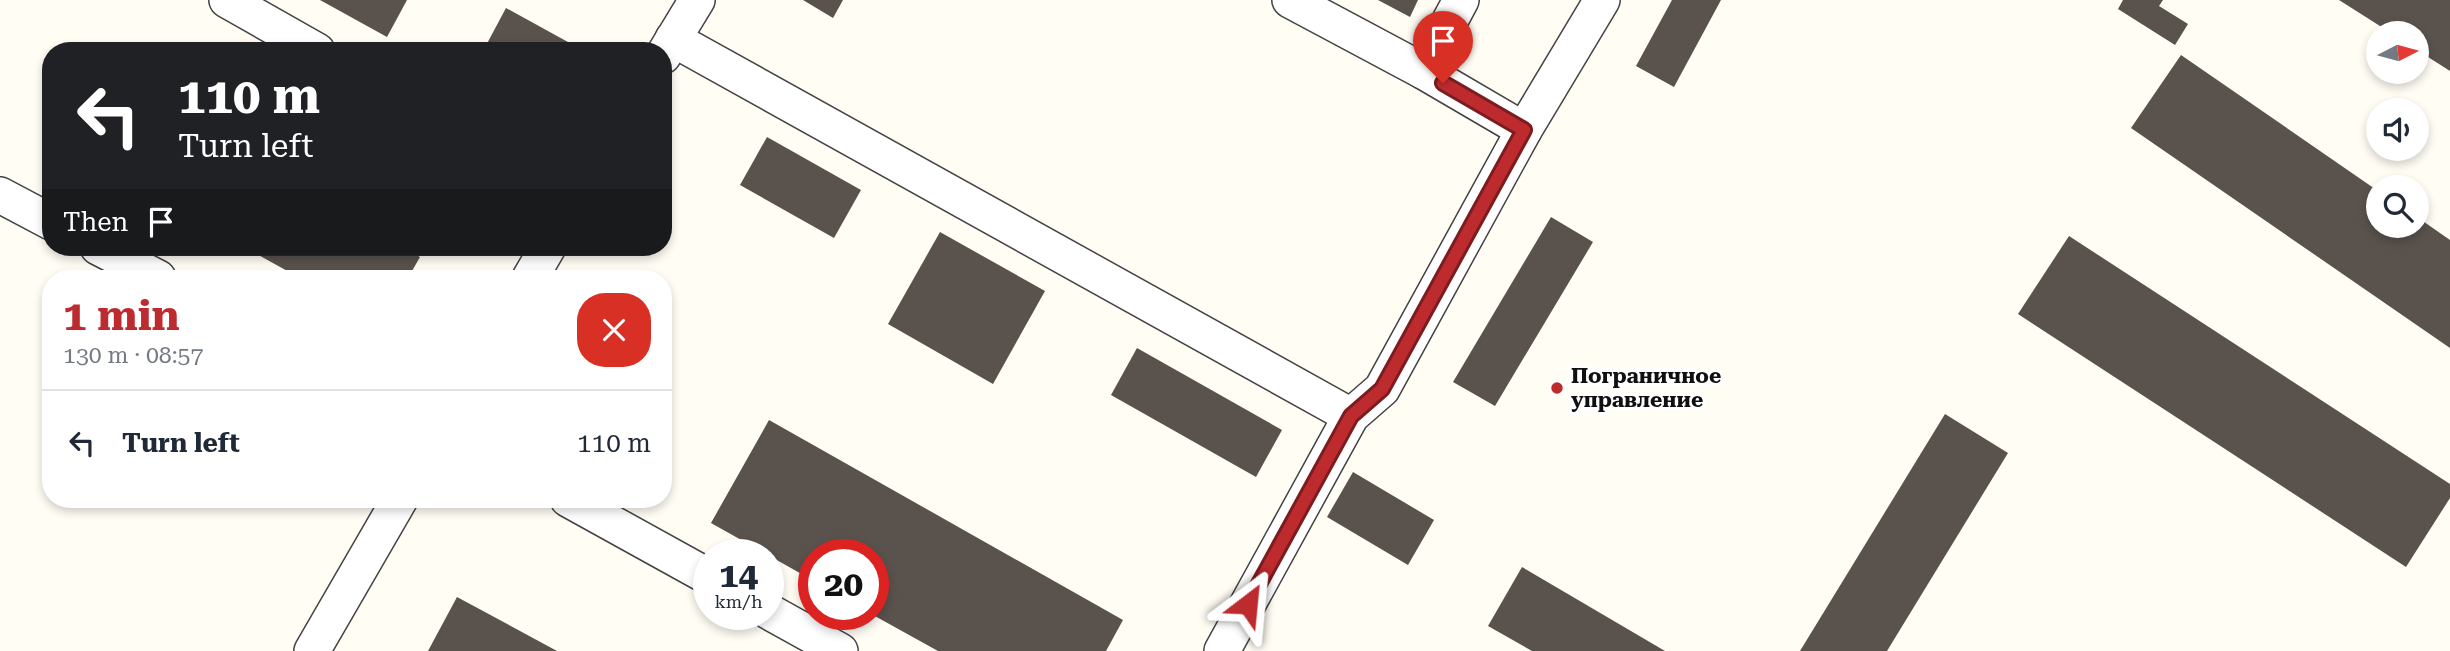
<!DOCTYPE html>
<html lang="en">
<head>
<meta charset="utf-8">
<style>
	body { margin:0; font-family:"Roboto Serif",serif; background:#f6f6f7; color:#1f2937; height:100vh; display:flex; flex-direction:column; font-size:26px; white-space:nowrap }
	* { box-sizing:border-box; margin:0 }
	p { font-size:23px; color:#747a83 }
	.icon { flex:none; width:38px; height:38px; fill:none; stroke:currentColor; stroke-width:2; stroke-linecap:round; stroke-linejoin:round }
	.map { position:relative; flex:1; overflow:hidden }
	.sheet { position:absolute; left:42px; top:270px; width:630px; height:238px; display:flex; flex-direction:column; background:#fff; border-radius:28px; box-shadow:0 4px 10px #0003 }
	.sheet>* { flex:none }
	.banner { position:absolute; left:42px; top:42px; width:630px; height:214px; border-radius:28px; box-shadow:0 4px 10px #0003; background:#202124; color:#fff; overflow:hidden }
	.needle { width:46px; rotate:84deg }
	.tools { position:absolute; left:2366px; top:21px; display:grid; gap:14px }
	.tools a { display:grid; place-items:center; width:63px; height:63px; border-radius:50%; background:#fff; box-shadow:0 4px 10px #0003; font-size:35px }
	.speed { position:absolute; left:693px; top:539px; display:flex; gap:14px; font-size:35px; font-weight:700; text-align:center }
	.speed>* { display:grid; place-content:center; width:91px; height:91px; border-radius:50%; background:#fff; box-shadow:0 4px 10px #0003; line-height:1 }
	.speed small { font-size:18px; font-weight:400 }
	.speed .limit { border:10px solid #d22; background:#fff; color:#111 }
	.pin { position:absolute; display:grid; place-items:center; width:60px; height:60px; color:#fff; margin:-72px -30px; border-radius:50% 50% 50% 0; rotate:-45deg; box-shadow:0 0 7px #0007 }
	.pin .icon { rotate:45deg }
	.me { position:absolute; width:77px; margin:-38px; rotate:29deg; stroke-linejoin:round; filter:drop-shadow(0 0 5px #0008) }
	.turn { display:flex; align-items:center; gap:24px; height:147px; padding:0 21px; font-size:32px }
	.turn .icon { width:91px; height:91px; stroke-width:2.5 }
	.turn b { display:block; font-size:49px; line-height:60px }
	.then { display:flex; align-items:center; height:66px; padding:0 21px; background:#0003; gap:14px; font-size:26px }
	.round { display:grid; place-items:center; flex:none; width:74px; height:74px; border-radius:28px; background:#f6f6f7 }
	.head { display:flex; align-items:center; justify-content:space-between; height:119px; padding:0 21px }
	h1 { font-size:42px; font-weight:700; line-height:52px; color:#be2b2f }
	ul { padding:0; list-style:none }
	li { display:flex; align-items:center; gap:21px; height:105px; padding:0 21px; border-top:2px solid #e0e1e3 }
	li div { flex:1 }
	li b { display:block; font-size:26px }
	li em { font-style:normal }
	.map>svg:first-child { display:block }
</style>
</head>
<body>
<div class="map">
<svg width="2450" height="651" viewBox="0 0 2450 651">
	<rect width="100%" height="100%" fill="#fffdf4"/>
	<g fill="#59524d">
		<polygon points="320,0 407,0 387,37"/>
		<polygon points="803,0 843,0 833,18"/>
		<polygon points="1378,0 1418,0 1410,17"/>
		<polygon points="1672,0 1721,0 1674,87 1636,66"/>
		<polygon points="2123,0 2163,0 2159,6 2188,24 2175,45 2118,9"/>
		<polygon points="2339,0 2450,0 2450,71 2417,50 2417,33 2391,33"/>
		<polygon points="506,8 577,47 575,51 483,51"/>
		<polygon points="2181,55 2378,191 2378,226 2417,226 2417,217 2450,240 2450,348 2131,128"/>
		<polygon points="767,137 861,190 834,238 740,185"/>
		<polygon points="1551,217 1593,242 1495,406 1453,382"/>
		<polygon points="940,232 1045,291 993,384 888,324"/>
		<polygon points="2069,236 2450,484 2450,498 2406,567 2018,314"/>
		<polygon points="244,247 402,247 420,257 408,278 300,278"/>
		<polygon points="1137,348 1282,430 1256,477 1111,395"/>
		<polygon points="1945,414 2008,453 1887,651 1800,651"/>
		<polygon points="769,420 1123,620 1106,651 938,651 873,615 873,555 814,555 814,581 711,523"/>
		<polygon points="1353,472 1434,520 1408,565 1327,517"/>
		<polygon points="1522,567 1665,651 1532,651 1488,626"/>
		<polygon points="457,597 557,651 428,651"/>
	</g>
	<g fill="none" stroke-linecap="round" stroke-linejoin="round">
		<defs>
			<g id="minor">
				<polyline points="227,0 317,51"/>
				<polyline points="1290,0 1423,71 1524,130"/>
				<polyline points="673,39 1351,416"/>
				<polyline points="663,56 697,0"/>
				<polyline points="1423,71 1461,0"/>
				<polyline points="0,195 51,222"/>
				<polyline points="98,247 158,278"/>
				<polyline points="530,278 548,247"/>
				<polyline points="568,499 709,577"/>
				<polyline points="768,611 840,651"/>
				<polyline points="312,651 400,499"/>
				<polyline points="1222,651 1351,416 1382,389 1524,130 1602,0"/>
			</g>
		</defs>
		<use href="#minor" stroke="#434343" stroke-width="38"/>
		<use href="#minor" stroke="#fff" stroke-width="35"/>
	</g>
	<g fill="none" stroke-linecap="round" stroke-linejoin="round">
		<defs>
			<polyline id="route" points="1248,604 1351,416 1382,389 1524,130 1443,83"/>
		</defs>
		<use href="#route" stroke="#7c1c1f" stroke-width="18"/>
		<use href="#route" stroke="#be2b2f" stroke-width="12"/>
	</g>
	<circle fill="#be2b2f" stroke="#fff" stroke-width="2.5" cx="1557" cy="388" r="7"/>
	<g text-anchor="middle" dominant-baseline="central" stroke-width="7" stroke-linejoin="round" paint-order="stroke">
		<g font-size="21" font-weight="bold" fill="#101010" stroke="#fff" text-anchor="start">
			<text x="1571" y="376">Пограничное<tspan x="1571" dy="24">управление</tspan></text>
		</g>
	</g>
</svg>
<div class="tools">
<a><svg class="needle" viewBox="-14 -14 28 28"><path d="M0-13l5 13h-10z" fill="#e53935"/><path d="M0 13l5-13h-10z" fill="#747a83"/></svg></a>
<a><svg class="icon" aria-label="sound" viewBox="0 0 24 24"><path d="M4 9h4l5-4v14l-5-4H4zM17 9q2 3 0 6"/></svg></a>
<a><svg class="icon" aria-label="search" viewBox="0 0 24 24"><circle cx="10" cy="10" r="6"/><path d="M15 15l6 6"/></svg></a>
</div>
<div class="speed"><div>14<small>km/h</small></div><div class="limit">20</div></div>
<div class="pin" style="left:1443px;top:83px;background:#d93025"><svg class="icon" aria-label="arrive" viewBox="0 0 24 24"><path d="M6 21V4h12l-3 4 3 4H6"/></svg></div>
<svg class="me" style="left:1248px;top:604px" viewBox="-20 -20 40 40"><path d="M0-17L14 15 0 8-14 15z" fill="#be2b2f" stroke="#fff" stroke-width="4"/></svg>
<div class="banner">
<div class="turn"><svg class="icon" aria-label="left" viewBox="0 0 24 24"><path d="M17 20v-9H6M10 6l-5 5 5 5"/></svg><div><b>110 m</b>Turn left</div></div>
<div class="then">Then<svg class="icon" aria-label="arrive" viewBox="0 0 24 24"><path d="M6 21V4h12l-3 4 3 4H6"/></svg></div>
</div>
<section class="sheet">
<div class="head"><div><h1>1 min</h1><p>130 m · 08:57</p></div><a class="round" style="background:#d93025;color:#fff"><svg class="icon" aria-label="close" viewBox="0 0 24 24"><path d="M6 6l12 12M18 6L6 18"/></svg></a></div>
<ul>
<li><svg class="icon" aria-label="left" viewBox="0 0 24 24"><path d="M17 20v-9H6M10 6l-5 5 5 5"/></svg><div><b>Turn left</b></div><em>110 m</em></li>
</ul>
</section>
</div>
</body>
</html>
